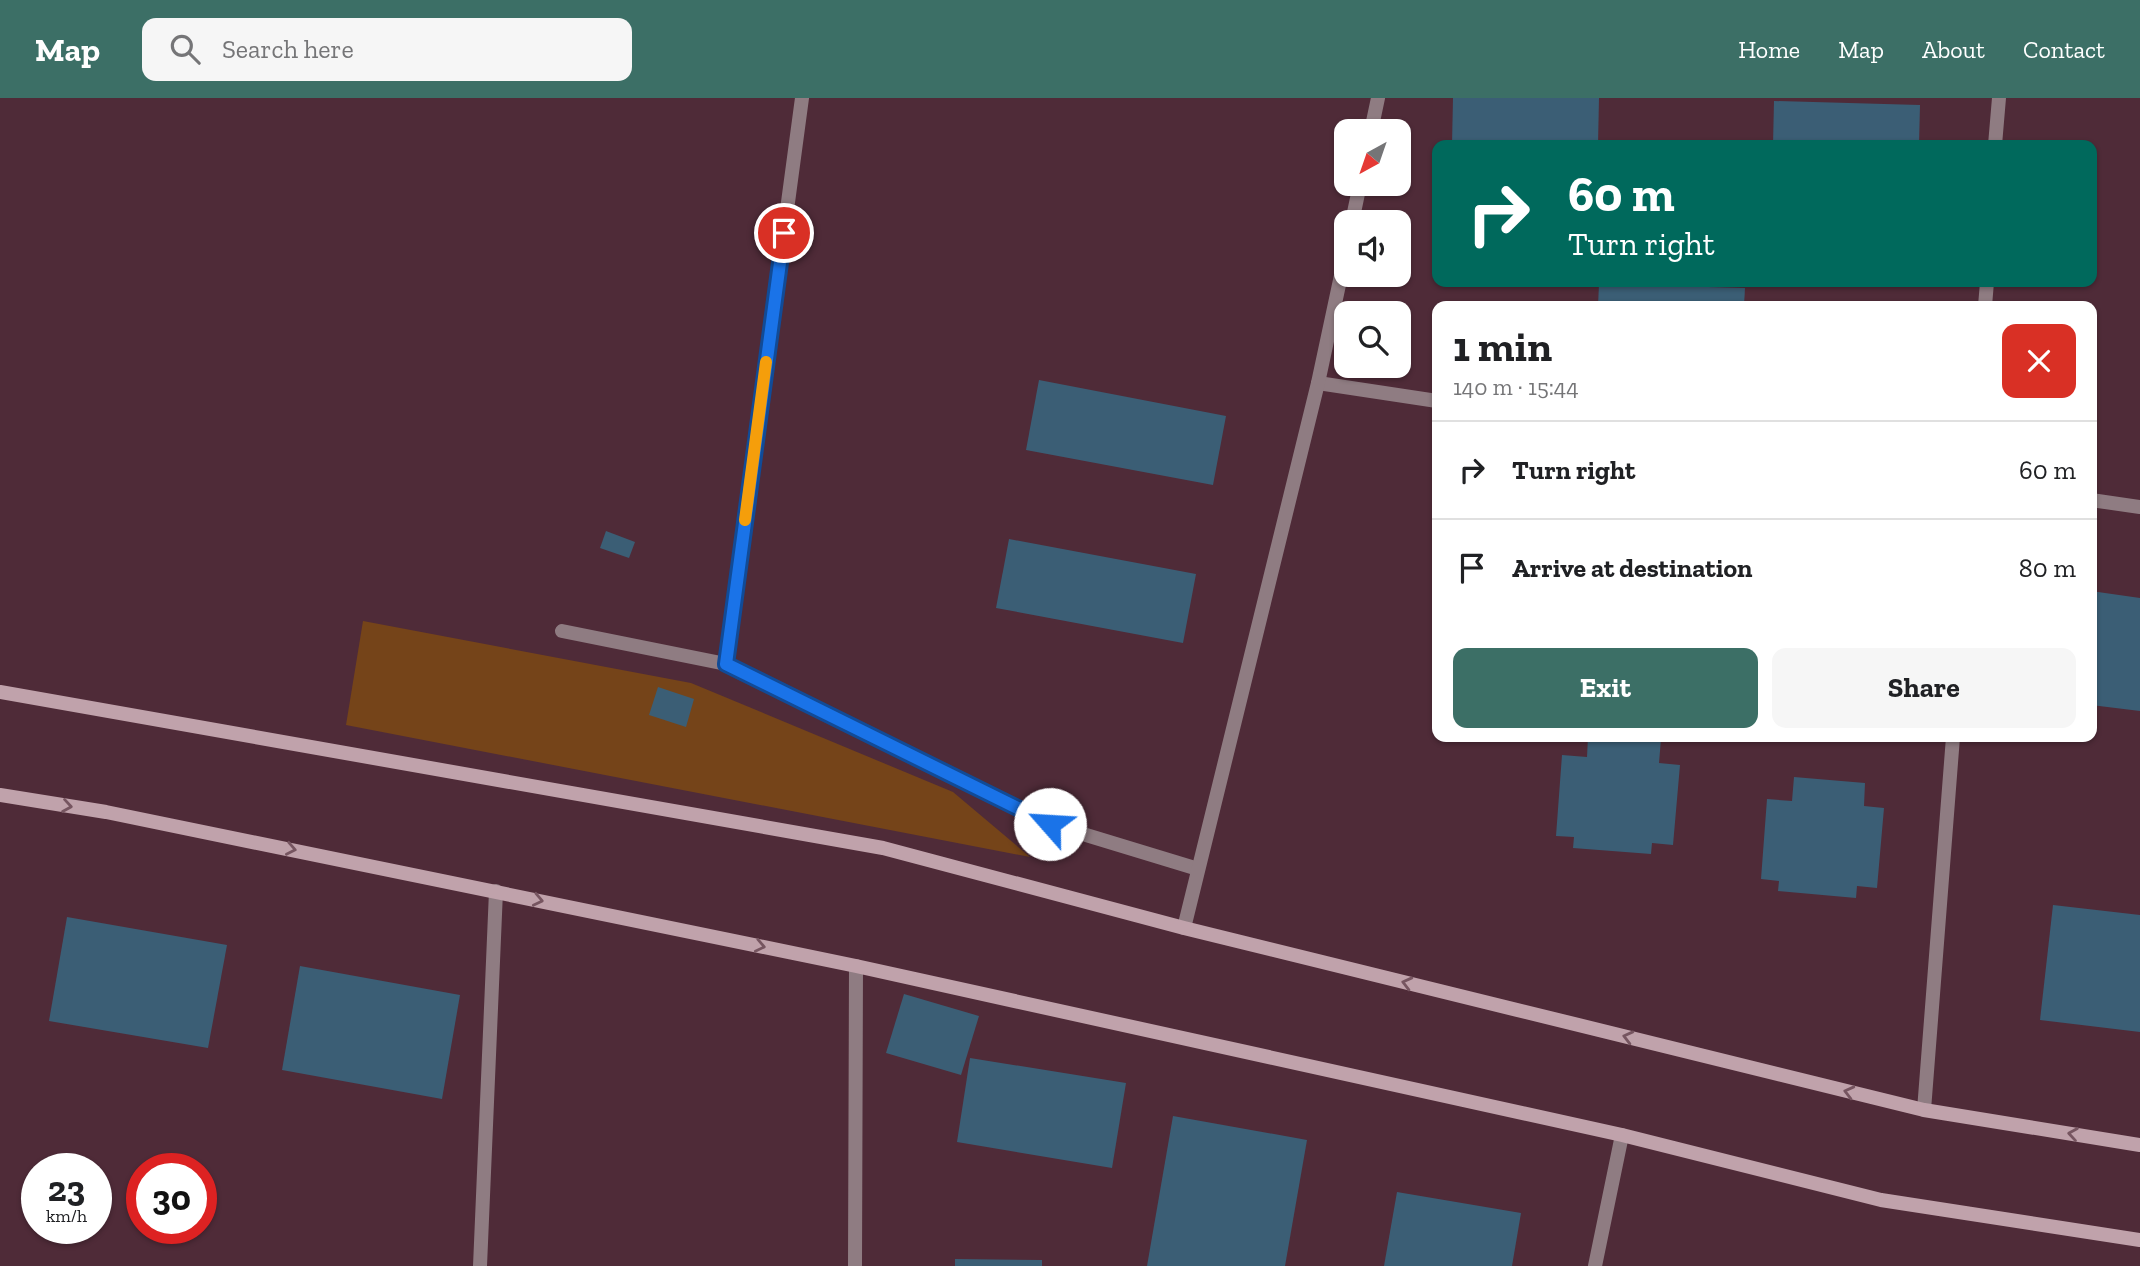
<!DOCTYPE html>
<html lang="en">
<head>
<meta charset="utf-8">
<style>
	body { margin:0; font-family:"Zilla Slab",serif; background:#f6f6f6; color:#202124; height:100vh; display:flex; flex-direction:column; font-size:26px; white-space:nowrap }
	* { box-sizing:border-box; margin:0 }
	p { font-size:23px; color:#757577 }
	.icon { flex:none; width:38px; height:38px; fill:none; stroke:currentColor; stroke-width:2; stroke-linecap:round; stroke-linejoin:round }
	.map { position:relative; flex:1; overflow:hidden }
	.sheet { position:absolute; left:1432px; top:203px; width:665px; height:441px; display:flex; flex-direction:column; background:#fff; border-radius:14px; box-shadow:0 2px 5px #0004 }
	.sheet>* { flex:none }
	.top-card { position:absolute; left:1432px; top:42px; width:665px; height:147px; border-radius:14px; box-shadow:0 2px 5px #0004; background:#00695c; color:#fff; overflow:hidden }
	.needle { width:46px; rotate:220deg }
	.tools { position:absolute; left:1334px; top:21px; display:grid; gap:14px }
	.tools a { display:grid; place-items:center; width:77px; height:77px; border-radius:14px; background:#fff; box-shadow:0 2px 5px #0004; font-size:35px }
	.speed { position:absolute; left:21px; top:1055px; display:flex; gap:14px; font-size:35px; font-weight:700; text-align:center }
	.speed>* { display:grid; place-content:center; width:91px; height:91px; border-radius:50%; background:#fff; box-shadow:0 2px 5px #0004; line-height:1 }
	.speed small { font-size:18px; font-weight:400 }
	.speed .limit { border:10px solid #d22; background:#fff; color:#111 }
	.pin { position:absolute; display:grid; place-items:center; width:60px; height:60px; color:#fff; margin:-30px; border:4px solid #fff; border-radius:50%; box-shadow:0 2px 7px #0007 }
	.me { position:absolute; width:77px; margin:-38px; rotate:296deg; stroke-linejoin:round; filter:drop-shadow(0 0 5px #0008) }
	.turn { display:flex; align-items:center; gap:24px; height:147px; padding:0 21px; font-size:32px }
	.turn .icon { width:91px; height:91px; stroke-width:2.5 }
	.turn b { display:block; font-size:49px; line-height:60px }
	.round { display:grid; place-items:center; flex:none; width:74px; height:74px; border-radius:14px; background:#f6f6f6 }
	.headline { display:flex; align-items:center; justify-content:space-between; height:119px; padding:0 21px }
	h1 { font-size:42px; font-weight:700; line-height:52px }
	.button { display:flex; gap:14px; margin-top:auto; padding:14px 21px }
	.button a { flex:1; height:80px; border-radius:14px; background:#3c6f66; color:#fff; font-size:28px; font-weight:700; line-height:80px; text-align:center }
	.button a+a { background:#f6f6f6; color:#202124 }
	ul { padding:0; list-style:none }
	li { display:flex; align-items:center; gap:21px; height:98px; padding:0 21px; border-top:2px solid #e0e0e0 }
	li div { flex:1 }
	li b { display:block; font-size:26px }
	li em { font-style:normal }
	header { display:flex; align-items:center; gap:42px; box-sizing:border-box; height:98px; padding:0 35px; background:#3c6f66; color:#fff }
	header strong { font-size:33px }
	nav { display:flex; gap:38px; margin-inline-start:auto; font-size:24px }
	.search { width:490px; height:63px; background:#f6f6f6; display:flex; align-items:center; gap:18px; box-sizing:border-box; padding:0 24px; border-radius:14px; color:#757577; font-size:26px }
	.map>svg:first-child { display:block }
</style>
</head>
<body>
<header>
<strong>Map</strong>
<div class="search"><svg class="icon" aria-label="search" viewBox="0 0 24 24"><circle cx="10" cy="10" r="6"/><path d="M15 15l6 6"/></svg>Search here</div>
<nav><a>Home</a><a>Map</a><a>About</a><a>Contact</a></nav>
</header>
<div class="map">
<svg width="2140" height="1168" viewBox="0 0 2140 1168">
	<rect width="100%" height="100%" fill="#4f2b38"/>
	<polygon fill="#754419" points="363,523 691,585 953,694 1030,759 346,627"/>
	<g fill="#3b5e75">
		<polygon points="1453,0 1599,0 1598,47 1452,47"/>
		<polygon points="1774,3 1920,7 1919,47 1773,47"/>
		<polygon points="1599,186 1745,190 1744,208 1598,208"/>
		<polygon points="1039,282 1226,318 1213,387 1026,352"/>
		<polygon points="606,433 635,444 629,460 600,450"/>
		<polygon points="1009,441 1196,476 1183,545 996,510"/>
		<polygon points="2091,493 2140,500 2140,613 2091,607"/>
		<polygon points="658,589 694,601 686,629 649,617"/>
		<polygon points="1588,639 1661,641 1659,665 1680,667 1673,747 1652,745 1651,756 1573,750 1574,739 1556,738 1562,657 1587,659"/>
		<polygon points="1794,679 1865,685 1864,708 1884,710 1877,790 1857,788 1856,800 1778,793 1779,783 1761,781 1767,701 1792,703"/>
		<polygon points="2053,807 2140,817 2140,934 2040,922"/>
		<polygon points="67,819 227,847 208,950 49,923"/>
		<polygon points="300,868 460,897 442,1001 282,972"/>
		<polygon points="904,896 979,918 961,977 886,955"/>
		<polygon points="970,960 1126,985 1112,1070 957,1044"/>
		<polygon points="1173,1018 1307,1042 1285,1168 1147,1168"/>
		<polygon points="1397,1094 1521,1115 1512,1168 1384,1168"/>
		<polygon points="955,1161 1042,1162 1042,1168 955,1168"/>
	</g>
	<g fill="none" stroke-linecap="round" stroke-linejoin="round">
		<g stroke="#8f7c82" stroke-width="14">
			<polyline points="1371,33 1378,0"/>
			<polyline points="1995,47 1999,0"/>
			<polyline points="1352,124 1360,86"/>
			<polyline points="1985,208 1987,184"/>
			<polyline points="1318,285 1437,303"/>
			<polyline points="2091,402 2140,409"/>
			<polyline points="562,533 726,566 1050,726 1198,771"/>
			<polyline points="726,566 802,0"/>
			<polyline points="1184,830 1318,285 1346,154"/>
			<polyline points="1924,1012 1953,639"/>
			<polyline points="480,1168 496,793"/>
			<polyline points="855,1168 856,868"/>
			<polyline points="1595,1168 1622,1037"/>
		</g>
		<g stroke="#c0a2ab" stroke-width="14">
			<polyline points="0,594 883,750 1184,830 1924,1012 2140,1047"/>
			<polyline points="0,697 106,714 856,868 1622,1037 1881,1102 2140,1142"/>
		</g>
	</g>
	<defs><path id="oneway-chevron" d="M-2-3.5L2.5 0L-2 3.5" fill="none" stroke-width="1.6" stroke-linecap="round" stroke-linejoin="round" transform="scale(1.75)"/></defs>
	<g stroke="#765560">
		<use href="#oneway-chevron" transform="translate(67 708) rotate(9)"/>
		<use href="#oneway-chevron" transform="translate(291 751) rotate(11)"/>
		<use href="#oneway-chevron" transform="translate(538 802) rotate(12)"/>
		<use href="#oneway-chevron" transform="translate(760 848) rotate(12)"/>
		<use href="#oneway-chevron" transform="translate(1407 885) rotate(-166)"/>
		<use href="#oneway-chevron" transform="translate(1628 939) rotate(-166)"/>
		<use href="#oneway-chevron" transform="translate(1849 994) rotate(-166)"/>
		<use href="#oneway-chevron" transform="translate(2073 1036) rotate(-171)"/>
	</g>
	<g fill="none" stroke-linecap="round" stroke-linejoin="round">
		<defs>
			<polyline id="route" points="784,135 726,566 1050,726"/>
		</defs>
		<use href="#route" stroke="#114b97" stroke-width="18"/>
		<use href="#route" stroke="#1a73e8" stroke-width="12"/>
		<polyline stroke="#f59e0b" stroke-width="12" points="745,422 766,264"/>
	</g>
</svg>
<div class="tools">
<a><svg class="needle" viewBox="-14 -14 28 28"><path d="M0-13l5 13h-10z" fill="#e53935"/><path d="M0 13l5-13h-10z" fill="#757577"/></svg></a>
<a><svg class="icon" aria-label="sound" viewBox="0 0 24 24"><path d="M4 9h4l5-4v14l-5-4H4zM17 9q2 3 0 6"/></svg></a>
<a><svg class="icon" aria-label="search" viewBox="0 0 24 24"><circle cx="10" cy="10" r="6"/><path d="M15 15l6 6"/></svg></a>
</div>
<div class="speed"><div>23<small>km/h</small></div><div class="limit">30</div></div>
<div class="pin" style="left:784px;top:135px;background:#d93025"><svg class="icon" aria-label="arrive" viewBox="0 0 24 24"><path d="M6 21V4h12l-3 4 3 4H6"/></svg></div>
<svg class="me" style="left:1050px;top:726px" viewBox="-20 -20 40 40"><circle r="19" fill="#fff"/><path d="M0-13L10 11 0 6-10 11z" fill="#1a73e8"/></svg>
<div class="top-card">
<div class="turn"><svg class="icon" aria-label="right" viewBox="0 0 24 24"><path d="M7 20v-9h11M14 6l5 5-5 5"/></svg><div><b>60 m</b>Turn right</div></div>
</div>
<section class="sheet">
<div class="headline"><div><h1>1 min</h1><p>140 m · 15:44</p></div><a class="round" style="background:#d93025;color:#fff"><svg class="icon" aria-label="close" viewBox="0 0 24 24"><path d="M6 6l12 12M18 6L6 18"/></svg></a></div>
<ul>
<li><svg class="icon" aria-label="right" viewBox="0 0 24 24"><path d="M7 20v-9h11M14 6l5 5-5 5"/></svg><div><b>Turn right</b></div><em>60 m</em></li>
<li><svg class="icon" aria-label="arrive" viewBox="0 0 24 24"><path d="M6 21V4h12l-3 4 3 4H6"/></svg><div><b>Arrive at destination</b></div><em>80 m</em></li>
</ul>
<div class="button"><a>Exit</a><a>Share</a></div>
</section>
</div>
</body>
</html>
